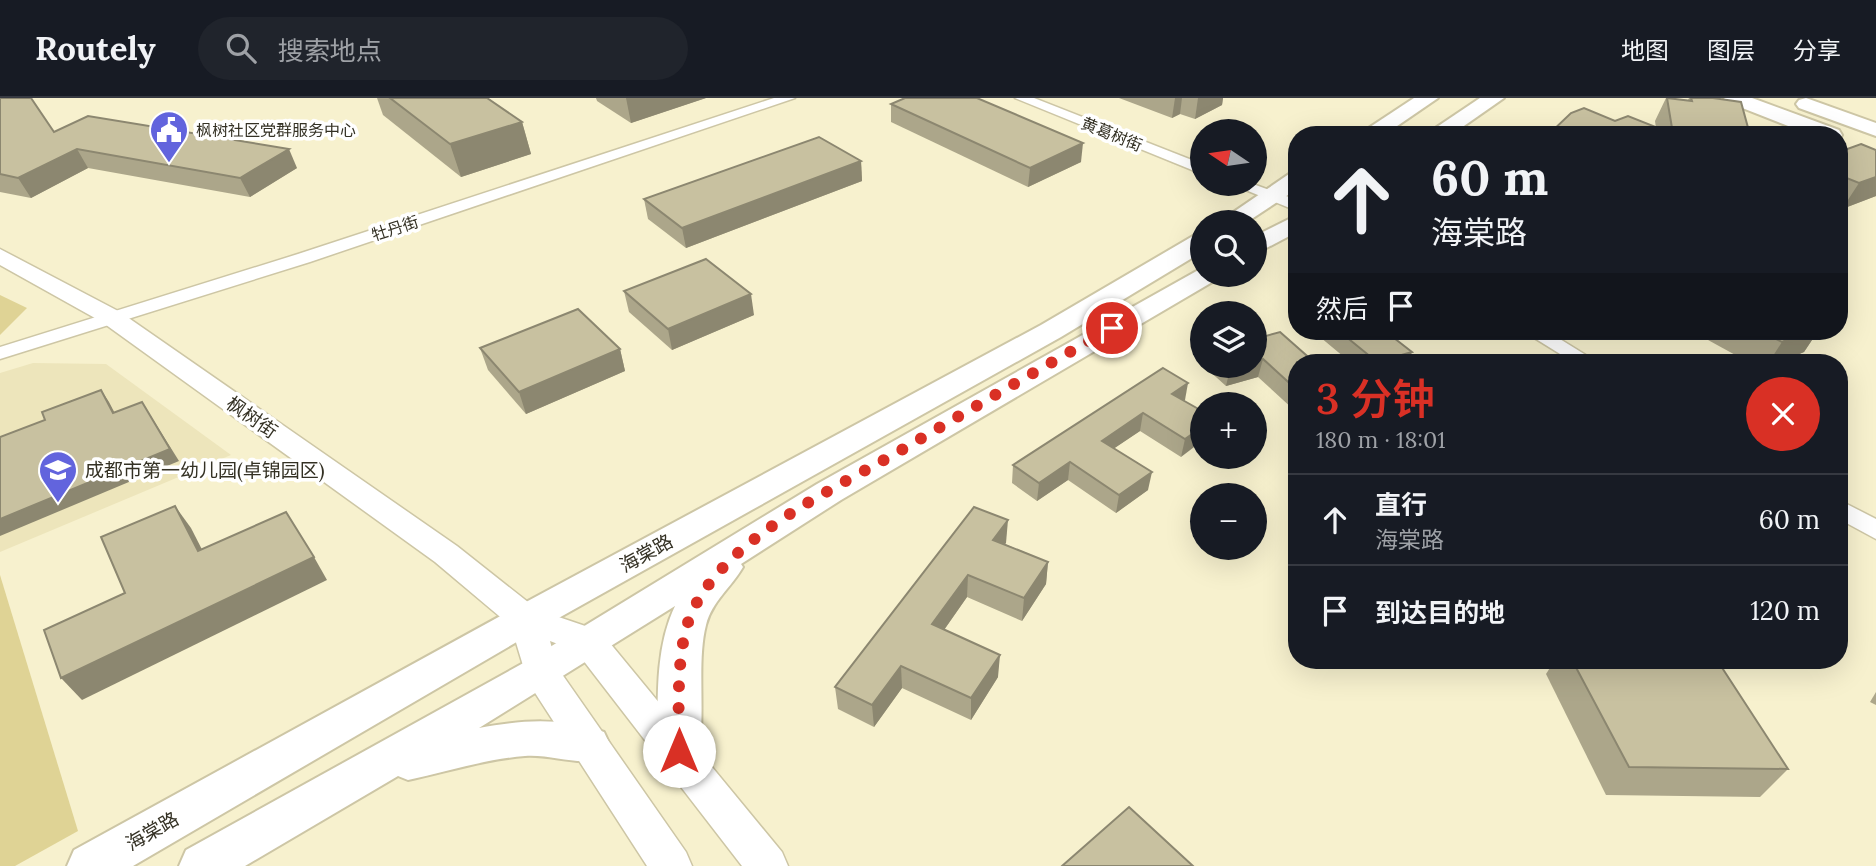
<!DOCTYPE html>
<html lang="zh">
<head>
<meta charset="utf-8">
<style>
	body { margin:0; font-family:Lora,"Noto Sans SC",serif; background:#20242c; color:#f1f3f6; height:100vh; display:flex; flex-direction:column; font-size:26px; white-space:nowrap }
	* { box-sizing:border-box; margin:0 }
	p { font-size:23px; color:#9ea1a6 }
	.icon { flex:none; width:38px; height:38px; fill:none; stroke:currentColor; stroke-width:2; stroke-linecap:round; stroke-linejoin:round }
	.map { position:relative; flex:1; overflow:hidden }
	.panel { position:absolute; left:1288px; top:256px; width:560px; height:315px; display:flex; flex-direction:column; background:#171b24; border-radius:28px; box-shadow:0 7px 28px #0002 }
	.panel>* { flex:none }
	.top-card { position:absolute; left:1288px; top:28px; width:560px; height:214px; border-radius:28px; box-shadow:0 7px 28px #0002; background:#171b24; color:#f1f3f6; overflow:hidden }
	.needle { width:46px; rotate:283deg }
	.tools { position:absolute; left:1190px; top:21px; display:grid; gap:14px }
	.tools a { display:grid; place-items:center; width:77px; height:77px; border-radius:50%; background:#171b24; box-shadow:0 7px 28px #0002; font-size:35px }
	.pin { position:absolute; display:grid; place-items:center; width:60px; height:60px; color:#fff; margin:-30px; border:4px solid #fff; border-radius:50%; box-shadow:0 2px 7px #0007 }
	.me { position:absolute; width:77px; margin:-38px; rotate:0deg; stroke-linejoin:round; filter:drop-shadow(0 0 5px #0008) }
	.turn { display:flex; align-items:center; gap:24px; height:147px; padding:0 28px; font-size:32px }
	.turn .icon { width:91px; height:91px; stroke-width:2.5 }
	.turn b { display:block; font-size:49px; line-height:60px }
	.then { display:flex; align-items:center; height:66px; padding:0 28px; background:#0003; gap:14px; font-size:26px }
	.round { display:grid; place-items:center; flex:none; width:74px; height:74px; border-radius:37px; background:#20242c }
	.head { display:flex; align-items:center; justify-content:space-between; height:119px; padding:0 28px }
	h1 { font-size:42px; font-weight:600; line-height:52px; color:#d93025 }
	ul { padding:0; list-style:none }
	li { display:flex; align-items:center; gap:21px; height:91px; padding:0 28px; border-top:2px solid #363941 }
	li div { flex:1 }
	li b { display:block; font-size:26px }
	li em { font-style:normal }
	header { display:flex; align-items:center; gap:42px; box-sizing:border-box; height:98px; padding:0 35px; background:#171b24; border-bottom:2px solid #363941 }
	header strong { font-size:33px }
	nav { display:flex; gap:38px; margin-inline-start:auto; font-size:24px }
	.search { width:490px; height:63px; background:#20242c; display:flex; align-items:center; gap:18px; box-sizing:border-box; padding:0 24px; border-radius:38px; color:#9ea1a6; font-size:26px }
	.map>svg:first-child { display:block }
</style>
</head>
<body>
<header>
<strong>Routely</strong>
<div class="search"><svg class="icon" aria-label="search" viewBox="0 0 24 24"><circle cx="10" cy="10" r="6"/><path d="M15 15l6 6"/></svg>搜索地点</div>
<nav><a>地图</a><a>图层</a><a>分享</a></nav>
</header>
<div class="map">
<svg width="1876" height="768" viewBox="0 0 1876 768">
	<rect width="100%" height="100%" fill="#f7f1ce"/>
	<polygon fill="#ede5bb" points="33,265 106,266 231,357 0,454 0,275"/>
	<g fill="#dfd395">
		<polygon points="0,197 27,210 0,237"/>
		<polygon points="0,477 78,733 15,768 0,768"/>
	</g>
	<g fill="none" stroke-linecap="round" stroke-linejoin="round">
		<defs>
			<g id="minor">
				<polygon points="774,0 795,0 310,164 0,261 0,249 298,156"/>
				<polygon points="1015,0 1034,0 1202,66 1202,76"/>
				<polygon points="1231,86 1253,86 1297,102 1297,113"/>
				<polygon points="1523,233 1547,233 1597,264 1573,264"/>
				<polygon points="1839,402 1876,421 1876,441 1839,421"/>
			</g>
			<polygon id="tertiary" points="0,151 120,214 457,448 538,512 600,533 782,754 788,768 742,768 576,553 550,543 557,569 686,754 692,768 647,768 528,584 511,528 435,464 102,224 0,167"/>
			<g id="secondary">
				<polygon points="1414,0 1438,0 1384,37 1358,37"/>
				<polygon points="1480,0 1504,0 1451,37 1425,37"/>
				<polygon points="1724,0 1752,0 1839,32 1842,37 1839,41 1839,37 1811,37 1727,4"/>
				<polygon points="1806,0 1876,25 1876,38 1799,10 1796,6 1799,2"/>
				<polygon points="1297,74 1297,91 1247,124 1219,124 1289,76"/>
				<polygon points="1297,117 1297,134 1255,156 1255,138"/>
				<polygon points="1202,135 1202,154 1061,239 539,531 133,768 67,768 74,752 513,511 1041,227 1193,138"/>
				<path d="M1202,170V177H1218L1214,183L841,402L741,466L743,469C731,490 712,503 706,527C695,569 709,635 694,666L679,671L664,666L658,653C658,606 654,552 675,508L479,630C523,622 561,619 604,634L610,647L604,660C579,669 552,656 525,658C486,661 446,674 408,682L398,678L245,768H179L186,752L527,563L817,386Z"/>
			</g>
		</defs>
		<use href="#minor" stroke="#cdc6a5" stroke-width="3"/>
		<use href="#tertiary" stroke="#cdc6a5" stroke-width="3"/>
		<use href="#secondary" stroke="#cdc6a5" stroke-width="4"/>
		<use href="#minor" fill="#fff" fill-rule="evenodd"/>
		<use href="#tertiary" fill="#fff" fill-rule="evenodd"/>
		<use href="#secondary" fill="#fff" fill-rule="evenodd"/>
	</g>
	<g fill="#aca68a">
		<polygon points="0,0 54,34 297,70 250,99 88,70 31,100 0,94"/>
		<polygon points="377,0 487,0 522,24 531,56 461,79 383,17"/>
		<polygon points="596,0 706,0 631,25 597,3"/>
		<polygon points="1119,0 1223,0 1222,7 1195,21 1180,16 1172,20"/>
		<polygon points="1666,0 1688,2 1689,0 1713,0 1750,37 1548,37 1615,23 1656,30 1655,23"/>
		<polygon points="891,6 1081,64 1028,89 891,24"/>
		<polygon points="1839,54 1876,98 1842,111 1839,110"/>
		<polygon points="861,63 862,83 686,150 648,121 644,101"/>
		<polygon points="624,193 754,217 672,252 629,214"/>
		<polygon points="1322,233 1406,233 1405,236 1393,240 1408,264 1350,264 1320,239"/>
		<polygon points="1701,233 1818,233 1804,254 1781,264 1748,264 1699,237"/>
		<polygon points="1255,241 1297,264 1297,311 1294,312 1258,279 1226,288 1207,271 1208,268 1255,268"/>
		<polygon points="480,250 620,251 625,273 526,316 488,272"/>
		<polygon points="1163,270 1184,303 1202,313 1181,359 1140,333 1114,350 1148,392 1116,415 1068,382 1037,403 1012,385 1013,367"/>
		<polygon points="1006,445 1005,446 1048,464 1046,486 1022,523 967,499 944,532 998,579 971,622 902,590 874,629 838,611 835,589"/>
		<polygon points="1555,562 1717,562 1788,671 1760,699 1606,697 1546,576"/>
		<polygon points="1876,594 1876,607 1870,604"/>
	</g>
	<g fill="#8c8770">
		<polygon points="626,0 706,0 631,25"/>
		<polygon points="1175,0 1182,0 1180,16 1172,20"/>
		<polygon points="1198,0 1223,0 1222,7 1195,21"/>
		<polygon points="522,24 531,56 461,79 450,46"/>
		<polygon points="1701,29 1697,37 1680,37"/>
		<polygon points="1083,45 1081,64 1028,89 1030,70"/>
		<polygon points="77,51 88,70 31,100 18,80"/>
		<polygon points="289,51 297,70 250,99 240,80"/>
		<polygon points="861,63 862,83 686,150 682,130"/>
		<polygon points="1876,79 1876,98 1842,111 1859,85"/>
		<polygon points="751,196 754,217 672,252 668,231"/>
		<polygon points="1378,233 1406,233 1405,236 1373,245"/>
		<polygon points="1807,233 1818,233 1804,254 1781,264 1769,264 1782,244"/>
		<polygon points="620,251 625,273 526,316 519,294"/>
		<polygon points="1412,254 1408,264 1379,264"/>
		<polygon points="1263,261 1258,279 1226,288 1230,271 1241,268 1255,268 1255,264"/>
		<polygon points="1188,285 1185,302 1169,313 1172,296"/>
		<polygon points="101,292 109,304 121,327 113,315"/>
		<polygon points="142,304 179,363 0,438 0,421"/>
		<polygon points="1143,315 1140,333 1100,360 1102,343"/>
		<polygon points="1202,329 1202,343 1181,359 1185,341"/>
		<polygon points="1070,364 1068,382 1037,403 1039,385"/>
		<polygon points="1152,374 1148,392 1116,415 1119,397"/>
		<polygon points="175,408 191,430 214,475 198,453"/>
		<polygon points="1008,422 1006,445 992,464 993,442"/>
		<polygon points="314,459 327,482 82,602 61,580"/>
		<polygon points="1048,464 1046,486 1022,523 1024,500"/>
		<polygon points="968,477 967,499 932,549 932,526"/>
		<polygon points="1000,557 998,579 971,622 971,600"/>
		<polygon points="901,568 902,590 874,629 872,607"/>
	</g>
	<g fill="#c8c1a0" stroke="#8c8770" stroke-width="2">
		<polygon points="0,0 31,0 54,34 88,18 289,51 240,80 77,51 18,80 0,76"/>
		<polygon points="390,0 487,0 522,24 450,46"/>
		<polygon points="905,0 977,0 1083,45 1030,70 891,6"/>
		<polygon points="1667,0 1692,3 1691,0 1713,0 1741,4 1750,37 1701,29 1680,37 1548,37 1571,15 1584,10 1615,23 1628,18 1673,36"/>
		<polygon points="819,39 861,63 682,130 644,101"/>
		<polygon points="1861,46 1876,52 1876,79 1859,85 1839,77 1839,54"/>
		<polygon points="706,161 751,196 668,231 624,193"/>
		<polygon points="578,211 620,251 519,294 480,250"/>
		<polygon points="1339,233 1385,233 1412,254 1377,264"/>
		<polygon points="1760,233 1807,233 1782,244"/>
		<polygon points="1280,234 1314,264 1297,264 1297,292 1263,261 1255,264 1255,241"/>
		<polygon points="1226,268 1241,268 1230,271"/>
		<polygon points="1163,270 1188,285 1172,296 1202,313 1202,329 1185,341 1143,315 1102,343 1152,374 1119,397 1070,364 1039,385 1013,367"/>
		<polygon points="101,292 113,315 142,304 170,351 0,421 0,339 45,322 42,314"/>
		<polygon points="175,408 198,453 286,414 314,459 61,580 44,532 125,495 101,439"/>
		<polygon points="974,409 1008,422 993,442 1048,464 1024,500 968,477 932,526 1000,557 971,600 901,568 872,607 835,589"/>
		<polygon points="1572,562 1717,562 1788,671 1629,669"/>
		<polygon points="1129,709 1193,768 1062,768"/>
	</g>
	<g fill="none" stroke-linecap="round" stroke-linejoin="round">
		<path stroke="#d93025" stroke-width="12" stroke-dasharray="0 21.6" d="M679,653C679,613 675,548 693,512C729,437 837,390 905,350C974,309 1043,269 1112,230"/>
	</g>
	<defs>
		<symbol id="civic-pin" viewBox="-11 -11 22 30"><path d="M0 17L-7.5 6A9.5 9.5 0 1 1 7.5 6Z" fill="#6264dd" stroke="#fff"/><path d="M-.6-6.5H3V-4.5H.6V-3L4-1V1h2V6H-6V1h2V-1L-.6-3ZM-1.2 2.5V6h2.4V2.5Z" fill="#fff"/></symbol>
		<symbol id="school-pin" viewBox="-11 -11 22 30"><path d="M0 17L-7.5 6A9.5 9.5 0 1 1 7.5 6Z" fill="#6264dd" stroke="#fff"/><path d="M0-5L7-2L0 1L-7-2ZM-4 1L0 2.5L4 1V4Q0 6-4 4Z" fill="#fff"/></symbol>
	</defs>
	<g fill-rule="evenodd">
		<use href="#civic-pin" x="147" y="10" width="44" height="60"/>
		<use href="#school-pin" x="36" y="350" width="44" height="60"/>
	</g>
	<g text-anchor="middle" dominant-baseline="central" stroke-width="7" stroke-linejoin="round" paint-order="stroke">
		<g font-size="16" fill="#343124" stroke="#fff" text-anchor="start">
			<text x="196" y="32">枫树社区党群服务中心</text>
		</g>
		<g font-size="16" fill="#343124" stroke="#fff">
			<text transform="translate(1112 36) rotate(22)">黄葛树街</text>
			<text transform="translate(395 130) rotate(-18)">牡丹街</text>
		</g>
		<g font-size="19" fill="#343124" stroke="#fff">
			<text transform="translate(252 319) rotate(35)">枫树街</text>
			<text transform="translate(646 455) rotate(-29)">海棠路</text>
			<text transform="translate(152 733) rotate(-30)">海棠路</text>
		</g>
		<g font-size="19" fill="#343124" stroke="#fff" text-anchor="start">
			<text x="85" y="372">成都市第一幼儿园(卓锦园区)</text>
		</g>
	</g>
</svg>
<div class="tools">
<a><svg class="needle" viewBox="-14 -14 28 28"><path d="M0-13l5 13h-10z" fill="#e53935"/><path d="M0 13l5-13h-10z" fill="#9ea1a6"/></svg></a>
<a><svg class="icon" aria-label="search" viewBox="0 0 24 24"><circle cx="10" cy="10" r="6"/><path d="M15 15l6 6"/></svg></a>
<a><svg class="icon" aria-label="layers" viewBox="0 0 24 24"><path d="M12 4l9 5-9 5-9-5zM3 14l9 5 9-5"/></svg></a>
<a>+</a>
<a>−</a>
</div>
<div class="pin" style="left:1112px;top:230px;background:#d93025"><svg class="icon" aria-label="arrive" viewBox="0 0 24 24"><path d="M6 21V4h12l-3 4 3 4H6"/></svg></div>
<svg class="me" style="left:679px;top:653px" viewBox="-20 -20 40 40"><circle r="19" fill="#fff"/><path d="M0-13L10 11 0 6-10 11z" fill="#d93025"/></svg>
<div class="top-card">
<div class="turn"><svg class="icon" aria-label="ahead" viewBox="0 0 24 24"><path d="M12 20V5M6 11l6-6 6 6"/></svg><div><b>60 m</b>海棠路</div></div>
<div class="then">然后<svg class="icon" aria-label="arrive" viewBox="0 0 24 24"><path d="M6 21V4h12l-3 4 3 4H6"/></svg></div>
</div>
<section class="panel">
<div class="head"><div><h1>3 分钟</h1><p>180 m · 18:01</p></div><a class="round" style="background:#d93025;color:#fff"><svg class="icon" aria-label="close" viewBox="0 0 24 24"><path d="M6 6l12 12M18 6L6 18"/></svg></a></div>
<ul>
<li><svg class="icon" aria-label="ahead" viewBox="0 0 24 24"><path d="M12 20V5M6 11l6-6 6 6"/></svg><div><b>直行</b><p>海棠路</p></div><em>60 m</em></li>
<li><svg class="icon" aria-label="arrive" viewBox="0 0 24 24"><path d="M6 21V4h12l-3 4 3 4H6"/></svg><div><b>到达目的地</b></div><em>120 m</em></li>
</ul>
</section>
</div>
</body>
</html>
